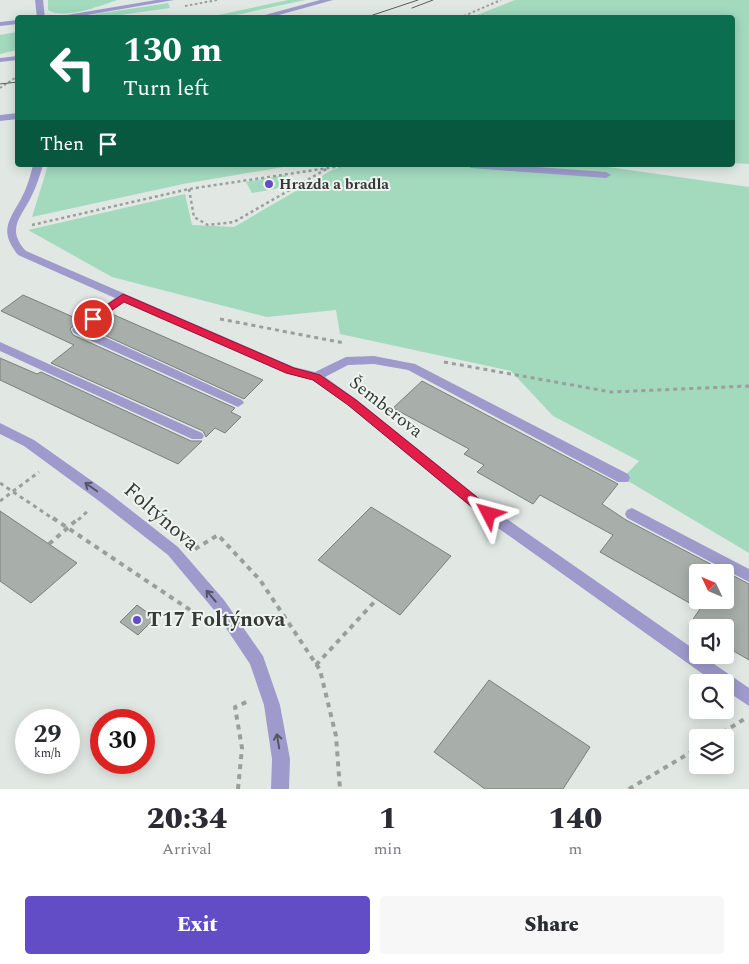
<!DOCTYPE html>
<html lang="en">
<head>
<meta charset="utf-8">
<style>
	body { margin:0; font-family:Spectral,serif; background:#f7f7f7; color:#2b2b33; height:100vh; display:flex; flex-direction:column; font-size:19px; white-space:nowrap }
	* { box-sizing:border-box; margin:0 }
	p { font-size:16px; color:#7c7c81 }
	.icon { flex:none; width:28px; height:28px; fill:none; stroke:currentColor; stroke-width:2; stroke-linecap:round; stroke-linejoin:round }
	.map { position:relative; height:789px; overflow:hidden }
	.details { display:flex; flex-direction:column; background:#fff; flex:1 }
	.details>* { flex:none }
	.top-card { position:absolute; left:15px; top:15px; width:720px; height:152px; border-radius:5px; box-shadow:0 2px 12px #0003; background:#0b6e4f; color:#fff; overflow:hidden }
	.needle { width:32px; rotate:314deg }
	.controls { position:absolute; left:689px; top:564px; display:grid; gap:10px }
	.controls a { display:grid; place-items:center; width:45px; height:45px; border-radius:5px; background:#fff; box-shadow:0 2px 12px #0003; font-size:25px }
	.speed { position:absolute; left:15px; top:709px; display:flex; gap:10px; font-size:25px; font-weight:700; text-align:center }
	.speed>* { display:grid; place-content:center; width:65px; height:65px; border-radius:50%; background:#fff; box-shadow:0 2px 12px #0003; line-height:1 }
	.speed small { font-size:12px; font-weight:400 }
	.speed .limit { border:8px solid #d22; background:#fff; color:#111 }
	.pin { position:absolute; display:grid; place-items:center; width:42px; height:42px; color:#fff; margin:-21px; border:2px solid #fff; border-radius:50%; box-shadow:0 1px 5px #0007 }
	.me { position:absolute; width:55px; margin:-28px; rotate:309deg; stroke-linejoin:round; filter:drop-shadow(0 0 4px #0008) }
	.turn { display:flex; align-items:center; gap:18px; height:105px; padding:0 25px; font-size:22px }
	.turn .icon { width:65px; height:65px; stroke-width:2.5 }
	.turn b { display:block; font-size:35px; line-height:42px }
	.then { display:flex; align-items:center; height:48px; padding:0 25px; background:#0003; gap:10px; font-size:19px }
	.eta { display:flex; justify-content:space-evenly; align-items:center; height:85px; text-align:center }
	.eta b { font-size:30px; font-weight:800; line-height:35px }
	.primary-button { display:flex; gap:10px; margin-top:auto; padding:10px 25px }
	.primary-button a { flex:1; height:58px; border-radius:5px; background:#634dc6; color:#fff; font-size:20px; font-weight:800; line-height:58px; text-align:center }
	.primary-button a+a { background:#f7f7f7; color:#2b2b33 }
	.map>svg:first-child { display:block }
</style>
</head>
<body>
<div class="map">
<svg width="749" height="789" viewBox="0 0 749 789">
	<rect width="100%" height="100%" fill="#e1e8e4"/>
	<g fill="#a3dabe">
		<path d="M48,0H117C100,6 64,20 48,10Z"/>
		<polygon points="288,0 305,0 227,17 209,17"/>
		<polygon points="515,0 749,0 749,164 733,163 732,18 472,17"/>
		<polygon points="168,3 170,8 106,17 71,18"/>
		<polygon points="17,32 17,50 0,54 0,35"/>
		<polygon points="48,165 295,165 183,184 32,217"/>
		<polygon points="348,165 594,165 749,187 749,553 623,478 639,461 553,416 511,371 340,334 336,310 267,317 112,277 28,230 185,194 192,225 234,227 332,170"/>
		<polygon points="285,175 291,186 252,193 246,182"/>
	</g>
	<g fill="#a8afab" stroke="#797f7c" fill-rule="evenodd">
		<polygon points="23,295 80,320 70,329 73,335 235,408 231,412 241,417 225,433 215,428 206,437 203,431 51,363 74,345 1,311"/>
		<polygon points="112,314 263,380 244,399 91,329 96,327"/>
		<polygon points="0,358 37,374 41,372 191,441 202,441 178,464 0,380"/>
		<path d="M422,381L618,484L602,504L626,520L749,584V660L725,646V628H698V630L689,625L700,609L600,552L613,535L540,495L533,504L477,472L484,465L464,454L469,449L393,408ZM698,572H725V600H698Z"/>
		<polygon points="371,507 451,556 400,615 318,560"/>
		<polygon points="0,511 77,563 31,603 0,581"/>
		<polygon points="137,605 155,618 138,635 120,622"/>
		<polygon points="489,680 590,747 563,789 485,789 434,752"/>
	</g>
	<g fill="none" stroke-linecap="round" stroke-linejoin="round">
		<g stroke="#9a9f9c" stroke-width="2" stroke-dasharray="2.5 2.5" stroke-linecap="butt">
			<polyline points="185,6 217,0"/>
			<polyline points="459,18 501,0"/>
			<polyline points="0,88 18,76"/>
		</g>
		<g stroke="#9a9f9c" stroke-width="2.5" stroke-dasharray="3 3" stroke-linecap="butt">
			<polyline points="189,189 194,217 208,225 234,222 328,168"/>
			<polyline points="32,225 189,189 348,165"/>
		</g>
		<g stroke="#9a9f9c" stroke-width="3" stroke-dasharray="4 4" stroke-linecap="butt">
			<polyline points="220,319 344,343"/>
			<polyline points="444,362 611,392 749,386"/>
			<polyline points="0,483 55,520"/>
			<polyline points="0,501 39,472"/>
			<polyline points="78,520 89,510"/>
		</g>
		<g stroke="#9a9f9c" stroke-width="4" stroke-dasharray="5 5" stroke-linecap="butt">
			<polyline points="53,518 199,616"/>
			<polyline points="49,544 79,518"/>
			<polyline points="195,549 218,535 260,580 320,670 336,736 340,789"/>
			<polyline points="316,665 377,599"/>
			<polyline points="714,738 746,718"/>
			<polyline points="238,789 242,748 235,707 249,701"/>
			<polyline points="629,789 698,748"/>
		</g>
		<g fill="#9e9bcc" fill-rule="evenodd">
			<polygon points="35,0 43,0 45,18 37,18"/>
			<polygon points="156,0 174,0 70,18 49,18"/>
			<polygon points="320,0 333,0 268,18 254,18"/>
			<polygon points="18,20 18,24 0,26 0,22"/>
			<polygon points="18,56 18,60 0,62 0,58"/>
			<polygon points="18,113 18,119 0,121 0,115"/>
			<path d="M33,165H43C40,175 37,185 32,195C22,217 5,228 26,251L294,367L315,372L346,357L374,356L415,364L628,474L630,478L628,482H618L408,370L374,364L348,365L325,377L356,399L494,510L698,652V655H701L749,688V706L725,690V682H714L484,518L348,405L312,380L286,373L124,302L87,329L242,400L244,403L238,407L74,333L72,330L74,327L115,298L18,255C0,232 7,223 21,199C27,188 30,177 33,165Z"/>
			<polygon points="466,165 509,165 606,172 611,175 606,178 471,168"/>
			<polygon points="0,342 202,433 204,436 202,439 192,439 0,351"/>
			<polygon points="0,423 34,440 109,493 178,547 224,600 263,656 280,705 290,759 289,789 271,789 272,759 264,705 250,664 214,610 168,555 99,501 24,446 0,434"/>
			<polygon points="632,508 749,569 749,582 627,518 625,514 627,510"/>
		</g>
		<g stroke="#5b5e5c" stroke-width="1">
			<polyline points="412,8 433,0"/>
			<polyline points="364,18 418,0"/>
			<polyline points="0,84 18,82"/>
		</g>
	</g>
	<defs><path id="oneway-shaft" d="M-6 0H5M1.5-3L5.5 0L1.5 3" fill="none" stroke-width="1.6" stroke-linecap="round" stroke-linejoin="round" transform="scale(1.25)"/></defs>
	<g stroke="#555664">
		<use href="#oneway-shaft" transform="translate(91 487) rotate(-145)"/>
		<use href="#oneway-shaft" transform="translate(211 596) rotate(-130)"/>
		<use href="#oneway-shaft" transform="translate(278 741) rotate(-99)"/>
	</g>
	<polygon fill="#e11d48" stroke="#92132f" points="123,294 294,368 320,375 356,400 493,510 495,514 493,517 484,517 348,405 313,380 286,373 124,302 96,321 89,321 89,317"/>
	<g fill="#634dc6" stroke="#eef5f1" stroke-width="2">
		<circle cx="269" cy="184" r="5"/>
		<circle cx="137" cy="620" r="5"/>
	</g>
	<g text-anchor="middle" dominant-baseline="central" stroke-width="4" stroke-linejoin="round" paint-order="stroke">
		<g font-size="15" font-weight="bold" fill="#363937" stroke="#eef5f1" text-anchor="start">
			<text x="279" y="184">Hrazda a bradla</text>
		</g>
		<g font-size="18" fill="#363937" stroke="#eef5f1">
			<text transform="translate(386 407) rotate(38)">Šemberova</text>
		</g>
		<g font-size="21" fill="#363937" stroke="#eef5f1">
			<text transform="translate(161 517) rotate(41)">Foltýnova</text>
		</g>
		<g font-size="21" font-weight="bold" fill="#363937" stroke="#eef5f1" text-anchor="start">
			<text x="147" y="620">T17 Foltýnova</text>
		</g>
	</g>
</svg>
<div class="controls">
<a><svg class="needle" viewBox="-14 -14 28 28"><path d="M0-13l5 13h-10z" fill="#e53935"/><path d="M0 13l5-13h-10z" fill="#7c7c81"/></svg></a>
<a><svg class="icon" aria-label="sound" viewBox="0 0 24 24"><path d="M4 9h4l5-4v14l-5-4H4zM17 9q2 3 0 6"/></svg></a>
<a><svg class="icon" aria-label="search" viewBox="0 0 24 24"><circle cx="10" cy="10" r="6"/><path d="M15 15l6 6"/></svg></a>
<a><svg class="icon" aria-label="layers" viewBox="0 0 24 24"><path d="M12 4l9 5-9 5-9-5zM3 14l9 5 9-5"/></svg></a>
</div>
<div class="speed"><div>29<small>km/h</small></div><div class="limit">30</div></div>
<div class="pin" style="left:93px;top:319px;background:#d93025"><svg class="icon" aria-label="arrive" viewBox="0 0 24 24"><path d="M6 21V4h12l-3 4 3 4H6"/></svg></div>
<svg class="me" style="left:489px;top:514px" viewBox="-20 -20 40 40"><path d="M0-17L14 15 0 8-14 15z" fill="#e11d48" stroke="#fff" stroke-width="4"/></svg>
<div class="top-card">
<div class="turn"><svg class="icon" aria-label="left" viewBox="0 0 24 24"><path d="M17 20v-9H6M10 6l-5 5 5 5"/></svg><div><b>130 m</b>Turn left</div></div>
<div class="then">Then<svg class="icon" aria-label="arrive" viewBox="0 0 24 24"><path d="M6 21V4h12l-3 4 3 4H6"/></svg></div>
</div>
</div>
<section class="details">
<div class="eta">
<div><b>20:34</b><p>Arrival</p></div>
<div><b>1</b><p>min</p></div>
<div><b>140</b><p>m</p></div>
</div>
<div class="primary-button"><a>Exit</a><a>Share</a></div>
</section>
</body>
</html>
